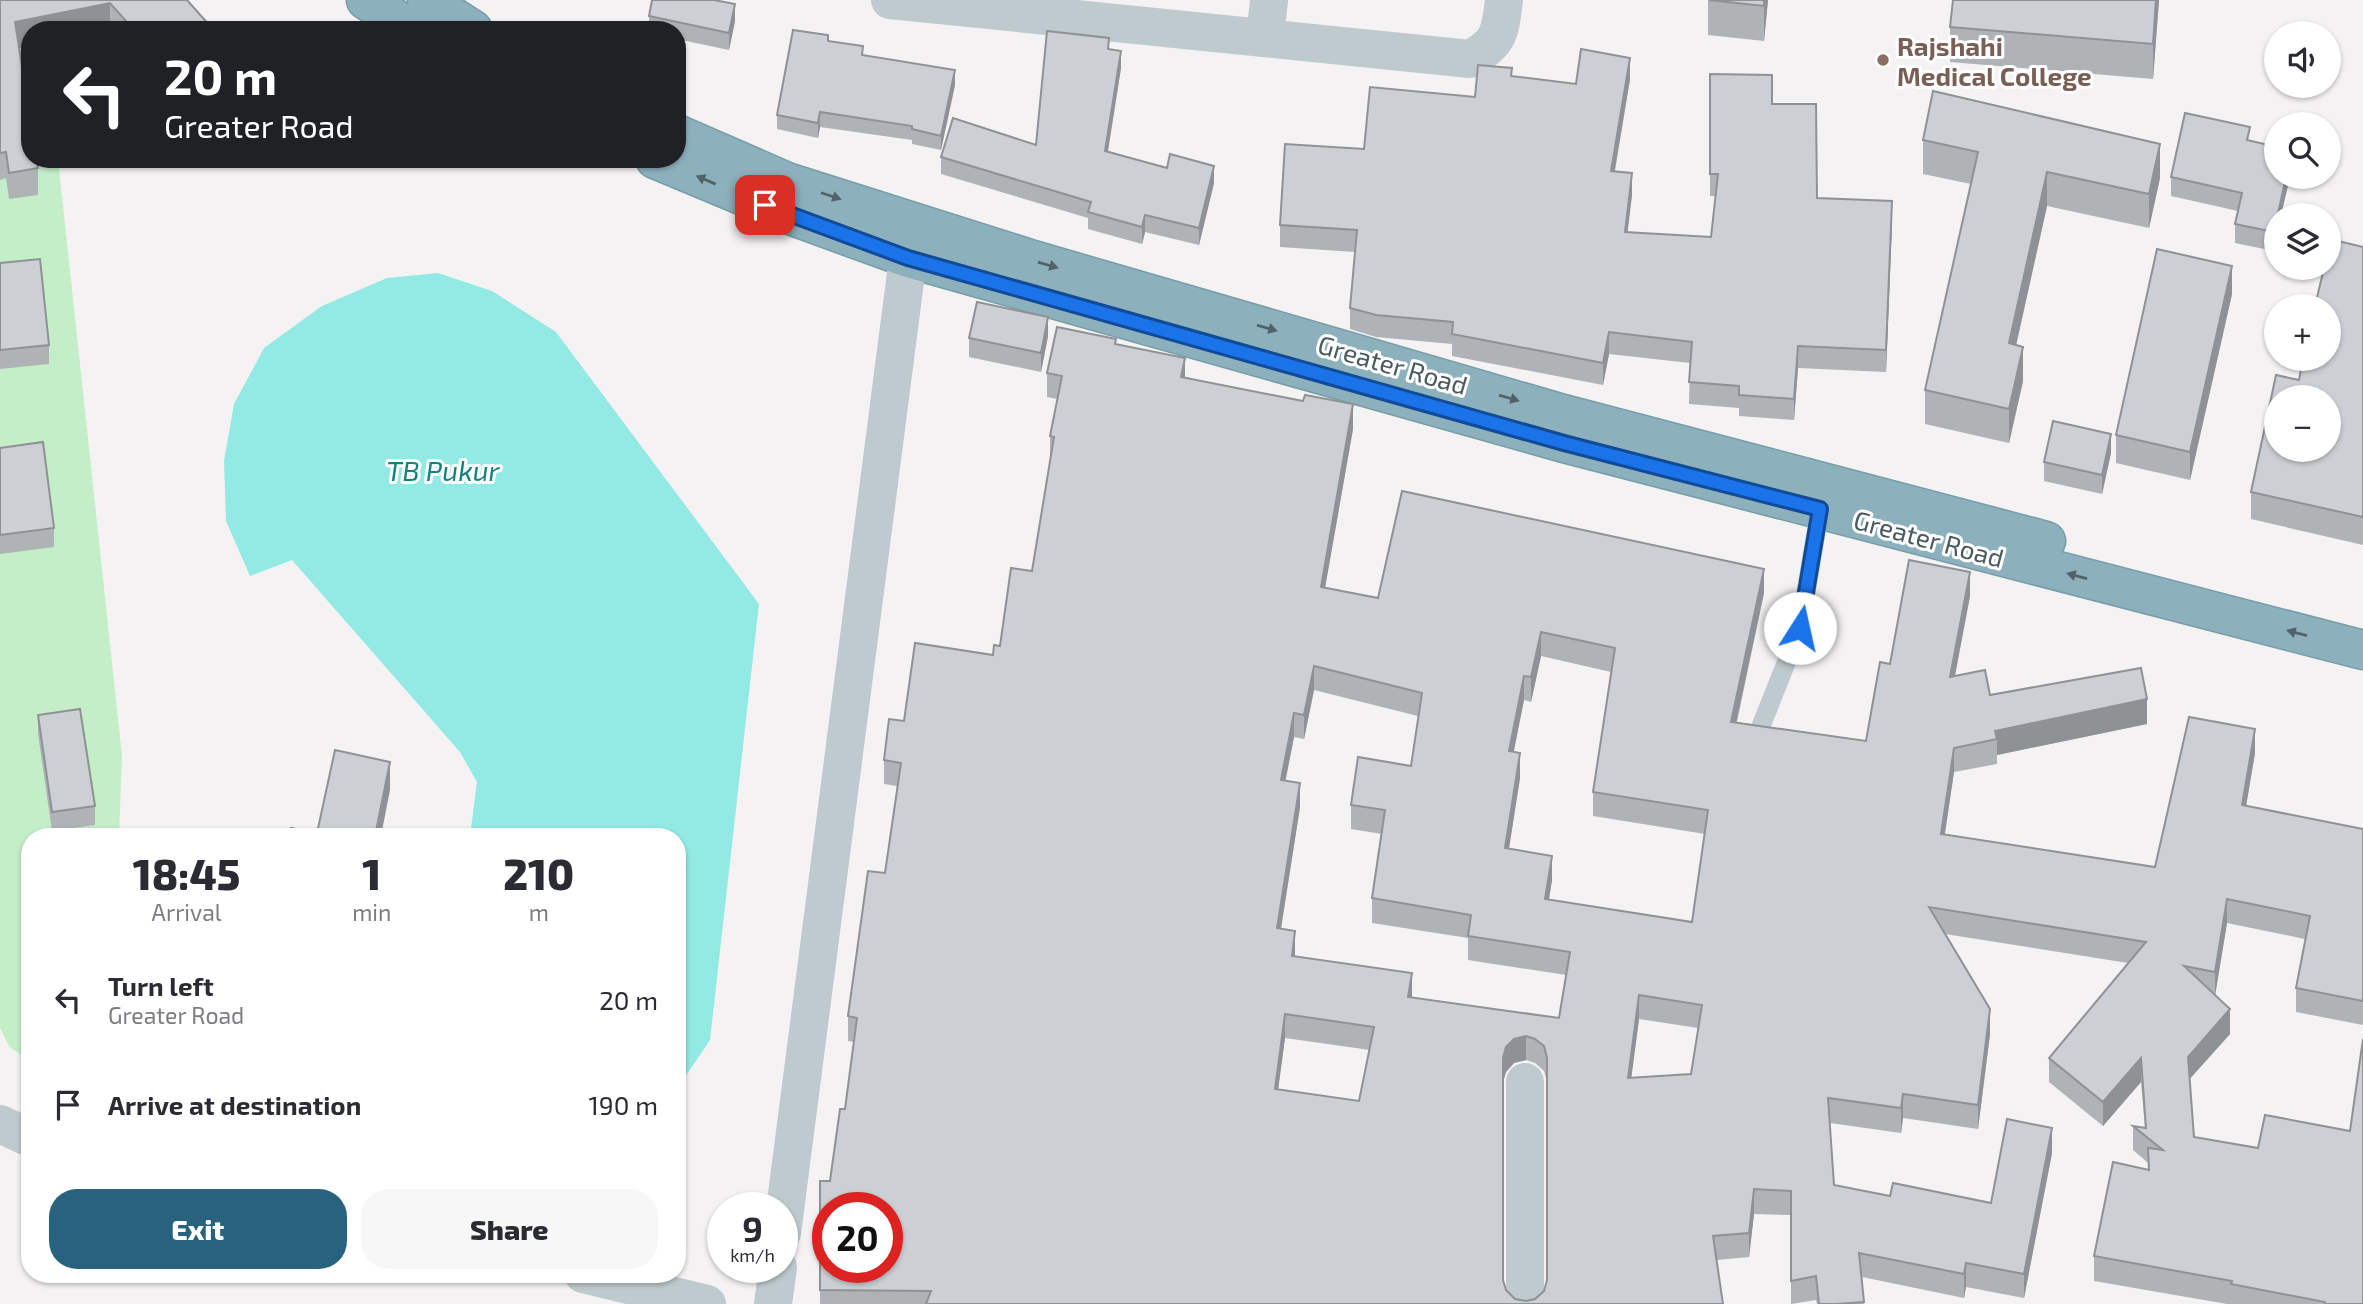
<!DOCTYPE html>
<html lang="en">
<head>
<meta charset="utf-8">
<style>
	body { margin:0; font-family:"Exo 2",sans-serif; background:#f7f7f7; color:#2b2b33; height:100vh; display:flex; flex-direction:column; font-size:26px; white-space:nowrap }
	* { box-sizing:border-box; margin:0 }
	p { font-size:23px; color:#7c7c81 }
	.icon { flex:none; width:38px; height:38px; fill:none; stroke:currentColor; stroke-width:2; stroke-linecap:round; stroke-linejoin:round }
	.map { position:relative; flex:1; overflow:hidden }
	.side { position:absolute; left:21px; top:828px; width:665px; height:455px; display:flex; flex-direction:column; background:#fff; border-radius:28px; box-shadow:0 2px 5px #0004 }
	.side>* { flex:none }
	.hud { position:absolute; left:21px; top:21px; width:665px; height:147px; border-radius:28px; box-shadow:0 2px 5px #0004; background:#202124; color:#fff; overflow:hidden }
	.fabs { position:absolute; left:2264px; top:21px; display:grid; gap:14px }
	.fabs a { display:grid; place-items:center; width:77px; height:77px; border-radius:50%; background:#fff; box-shadow:0 2px 5px #0004; font-size:35px }
	.speed { position:absolute; left:707px; top:1192px; display:flex; gap:14px; font-size:35px; font-weight:700; text-align:center }
	.speed>* { display:grid; place-content:center; width:91px; height:91px; border-radius:50%; background:#fff; box-shadow:0 2px 5px #0004; line-height:1 }
	.speed small { font-size:18px; font-weight:400 }
	.speed .limit { border:10px solid #d22; background:#fff; color:#111 }
	.pin { position:absolute; display:grid; place-items:center; width:60px; height:60px; color:#fff; margin:-30px; border-radius:14px; box-shadow:0 4px 10px #0006 }
	.me { position:absolute; width:77px; margin:-38px; rotate:10deg; stroke-linejoin:round; filter:drop-shadow(0 0 5px #0008) }
	.turn { display:flex; align-items:center; gap:24px; height:147px; padding:0 28px; font-size:32px }
	.turn .icon { width:91px; height:91px; stroke-width:2.5 }
	.turn b { display:block; font-size:49px; line-height:60px }
	.eta { display:flex; justify-content:space-evenly; align-items:center; height:119px; text-align:center }
	.eta b { font-size:42px; font-weight:800; line-height:49px }
	.primary-button { display:flex; gap:14px; margin-top:auto; padding:14px 28px }
	.primary-button a { flex:1; height:80px; border-radius:28px; background:#27627f; color:#fff; font-size:28px; font-weight:800; line-height:80px; text-align:center }
	.primary-button a+a { background:#f7f7f7; color:#2b2b33 }
	ul { padding:0; list-style:none }
	li { display:flex; align-items:center; gap:21px; height:105px; padding:0 28px }
	li div { flex:1 }
	li b { display:block; font-size:26px }
	li em { font-style:normal }
	.map>svg:first-child { display:block }
</style>
</head>
<body>
<div class="map">
<svg width="2363" height="1304" viewBox="0 0 2363 1304">
	<rect width="100%" height="100%" fill="#f4f2f2"/>
	<polygon fill="#c3eec8" points="0,0 46,0 30,30 30,159 58,159 122,756 119,836 30,836 30,1062 9,1046 0,1028"/>
	<polygon fill="#93e9e3" points="438,273 492,291 556,332 759,604 710,1040 677,1089 677,836 470,836 477,782 460,752 292,560 250,576 226,521 224,461 234,404 264,348 322,306 387,278"/>
	<g fill="none" stroke-linecap="round" stroke-linejoin="round">
		<defs>
			<g id="highway">
				<polyline points="366,0 413,30"/>
				<polyline points="427,0 473,30"/>
				<polyline points="677,134 787,182 1033,260 1556,412 2046,541"/>
				<polyline points="655,159 787,214 908,258 1564,443 2363,650"/>
			</g>
		</defs>
		<use href="#highway" stroke="#779da9" stroke-width="41"/>
		<polyline stroke="#becacd" stroke-width="19" points="1761,726 1800,628 1820,509"/>
		<g stroke="#becacd" stroke-width="38">
			<path d="M890,0L1470,59C1500,43 1500,32 1504,0"/>
			<polyline points="1265,38 1269,0"/>
			<polyline points="0,1124 30,1138"/>
			<polyline points="782,1233 908,258"/>
			<polyline points="583,1274 707,1304"/>
			<polyline points="773,1304 778,1267"/>
			<polyline points="1525,1304 1525,1082"/>
		</g>
		<use href="#highway" stroke="#8cb1bd" stroke-width="38"/>
	</g>
	<g fill="#afb3b6" fill-rule="evenodd">
		<polygon points="0,0 187,0 211,30 30,30 30,46 19,48 38,168 38,195 9,199 6,178 0,180"/>
		<polygon points="1708,0 1768,0 1764,41 1708,35"/>
		<polygon points="1953,0 2159,0 2153,79 1950,62 1950,27"/>
		<polygon points="649,16 735,21 729,50 677,39 677,30 649,30"/>
		<polygon points="828,41 863,55 955,85 941,150 912,144 912,140 820,127 818,138 777,129 777,115"/>
		<polygon points="1109,49 1121,68 1108,152 1214,183 1199,245 1145,232 1142,244 1088,229 1088,218 941,174 941,157 1036,145"/>
		<polygon points="1710,74 1772,104 1817,198 1892,223 1886,372 1798,368 1794,420 1739,416 1739,408 1689,404 1690,363 1609,354 1603,385 1452,356 1452,344 1376,337 1350,329 1350,308 1355,252 1280,247 1280,225 1364,149 1475,97 1512,76 1576,84 1630,79 1615,171 1632,195 1627,232 1711,237 1716,196 1710,196"/>
		<polygon points="1923,140 2160,178 2149,228 2047,206 2016,345 2023,381 2009,443 1925,424 1925,390 1971,184 1923,174"/>
		<polygon points="2250,141 2290,177 2281,215 2277,215 2274,251 2235,243 2235,224 2238,211 2171,196 2171,177"/>
		<polygon points="2363,247 2363,545 2251,519 2251,492 2299,380"/>
		<polygon points="0,263 49,345 49,364 0,369"/>
		<polygon points="2232,294 2190,480 2116,463 2116,435"/>
		<polygon points="1048,336 1041,372 969,357 969,338"/>
		<path d="M1116,344L1185,377L1353,429L1325,587L1378,598L1764,593L1737,722L1866,741L1890,664L1970,596L1955,676L1990,695L2147,724L1997,755V764L1954,772L1945,834L2155,867L2255,753L2246,806L2363,829V1025L2296,1012V988L2305,939L2227,923L2215,995L2230,1034L2189,1079L2194,1137L2363,1304H2227L2094,1281V1256L2148,1169V1163L2133,1150V1126L2145,1128L2141,1082L2103,1126L2049,1082V1058L2128,963L1945,934L1990,1034L1978,1129L1903,1118L1901,1133L1830,1123L1834,1185L1890,1196L1991,1203L2052,1153L2024,1298L1966,1287L1964,1298L1862,1277L1864,1304H1817L1816,1300L1791,1304V1215L1754,1214L1749,1257L1717,1260L1723,1304H820V1181H830L845,1109L854,1042L848,1041V1016L885,873L897,786L884,784V760L904,721L993,655L1000,646L1032,571L1050,460V436L1057,399L1047,397V373ZM1541,656L1611,672L1593,792V816L1705,834L1692,922L1549,899L1552,880L1509,849L1520,778L1513,752L1524,700L1531,702ZM1314,690L1418,716L1411,766L1351,805V829L1382,834L1372,898V923L1468,938V960L1566,975L1559,1018L1412,998L1295,957L1281,929L1300,807L1285,780L1294,737L1304,739ZM1639,1019L1698,1028L1691,1074L1631,1078ZM1285,1038L1370,1050L1359,1101L1278,1089ZM1526,1060L1535,1063L1544,1071L1547,1082V1280L1544,1291L1535,1299L1526,1301L1515,1299L1506,1290L1503,1280V1082L1506,1072L1514,1063Z"/>
		<polygon points="0,448 54,528 54,547 0,554"/>
		<polygon points="2111,453 2102,494 2044,481 2044,462"/>
		<polygon points="38,715 95,806 95,825 52,831 38,734"/>
		<polygon points="30,890 30,939 23,910 23,891"/>
	</g>
	<g fill="#8f9294">
		<polygon points="1764,0 1768,0 1764,41"/>
		<polygon points="2156,0 2159,0 2153,79 2153,44"/>
		<polygon points="110,3 110,29 30,30 30,46 15,49 15,22"/>
		<polygon points="735,4 735,21 729,50 729,33"/>
		<polygon points="1121,51 1121,68 1105,168 1105,151"/>
		<polygon points="1630,58 1630,79 1611,192 1611,171"/>
		<polygon points="955,70 955,85 941,150 941,136"/>
		<polygon points="820,112 820,127 818,138 818,123"/>
		<polygon points="2160,144 2160,178 2149,228 2149,194"/>
		<polygon points="1214,166 1214,183 1199,245 1199,228"/>
		<polygon points="2047,172 2047,206 2009,377 2009,343"/>
		<polygon points="1632,173 1632,195 1625,254 1625,232"/>
		<polygon points="2286,177 2290,177 2281,215 2277,215"/>
		<polygon points="1892,201 1892,223 1886,372 1886,350"/>
		<polygon points="1145,215 1145,232 1142,244 1142,227"/>
		<polygon points="2277,218 2277,237 2274,251 2274,232"/>
		<polygon points="2232,266 2232,294 2190,480 2190,452"/>
		<polygon points="1048,317 1048,336 1041,372 1041,353"/>
		<polygon points="1609,332 1609,354 1603,385 1603,363"/>
		<polygon points="1798,346 1798,368 1794,420 1794,399"/>
		<polygon points="2023,347 2023,381 2009,443 2009,409"/>
		<polygon points="1185,358 1185,383 1181,377"/>
		<polygon points="1353,404 1353,429 1321,611 1321,587"/>
		<polygon points="2111,434 2111,453 2102,494 2102,475"/>
		<polygon points="1764,569 1764,593 1731,746 1731,722"/>
		<polygon points="1970,572 1970,596 1950,701 1950,677"/>
		<polygon points="1541,632 1541,656 1531,702 1531,677"/>
		<polygon points="1314,666 1314,690 1304,739 1304,715"/>
		<polygon points="1524,676 1524,700 1509,776 1509,751"/>
		<polygon points="2147,699 2147,724 1997,755 1997,739 1995,731"/>
		<polygon points="1294,713 1294,737 1281,804 1281,780"/>
		<polygon points="2255,729 2255,753 2242,830 2242,805"/>
		<polygon points="1954,748 1954,772 1941,858 1941,834"/>
		<polygon points="1520,753 1520,778 1505,873 1505,848"/>
		<polygon points="390,762 390,790 381,836 375,836"/>
		<polygon points="1300,783 1300,807 1277,953 1277,928"/>
		<polygon points="1552,856 1552,880 1545,923 1545,899"/>
		<polygon points="2227,899 2227,923 2215,996 2215,972"/>
		<polygon points="1295,931 1295,955 1292,981 1292,956"/>
		<polygon points="1412,973 1412,997 1408,997"/>
		<polygon points="1639,995 1639,1019 1628,1103 1628,1078"/>
		<polygon points="1990,1009 1990,1034 1978,1129 1978,1105"/>
		<polygon points="2230,1009 2230,1034 2188,1081 2188,1057"/>
		<polygon points="1285,1014 1285,1038 1275,1113 1275,1089"/>
		<polygon points="1526,1036 1526,1060 1514,1063 1506,1072 1503,1082 1503,1058 1506,1047 1514,1039"/>
		<polygon points="2141,1058 2141,1082 2103,1126 2103,1102"/>
		<polygon points="1903,1094 1903,1118 1901,1133 1901,1108"/>
		<polygon points="2052,1128 2052,1153 2024,1298 2024,1274"/>
		<polygon points="1754,1189 1754,1214 1749,1257 1749,1233"/>
		<polygon points="1966,1263 1966,1287 1964,1298 1964,1274"/>
	</g>
	<g fill="#ccd0d4" stroke="#8f9294" stroke-width="2" fill-rule="evenodd">
		<polygon points="0,0 187,0 211,27 208,30 134,30 110,3 15,22 30,117 30,159 36,159 38,168 9,173 6,152 0,153"/>
		<polygon points="652,0 714,0 735,4 729,33 649,16"/>
		<polygon points="1709,0 1764,0 1764,6"/>
		<polygon points="1953,0 2156,0 2153,44 1950,27"/>
		<polygon points="793,30 828,35 828,41 863,46 862,55 955,70 941,136 912,129 912,126 820,112 818,123 777,115"/>
		<polygon points="1047,31 1109,38 1108,49 1121,51 1105,151 1167,168 1170,154 1214,166 1199,228 1145,215 1142,227 1088,212 1091,202 941,157 953,118 1036,145"/>
		<polygon points="1581,49 1630,58 1611,171 1632,173 1625,232 1711,237 1718,174 1710,174 1710,74 1772,75 1772,104 1816,104 1817,198 1892,201 1886,350 1798,346 1794,399 1739,395 1739,386 1689,382 1692,342 1609,332 1603,363 1452,334 1453,322 1376,315 1350,308 1357,230 1280,225 1285,144 1364,149 1370,87 1475,97 1478,65 1512,68 1511,76 1576,84"/>
		<polygon points="1933,91 2160,144 2149,194 2047,172 2009,343 2023,347 2009,409 1925,390 1978,152 1923,140"/>
		<polygon points="2185,113 2250,127 2247,140 2277,147 2277,177 2286,177 2274,232 2235,224 2242,193 2171,177"/>
		<path d="M2330,239L2363,247V517L2251,492L2276,375L2299,380L2303,359H2329V306H2315L2324,268H2329ZM2277,397H2329V450H2277Z"/>
		<polygon points="2157,249 2232,266 2190,452 2116,435"/>
		<polygon points="40,259 49,345 0,350 0,263"/>
		<polygon points="977,302 1048,317 1041,353 969,338"/>
		<path d="M1057,327L1116,339L1115,344L1185,358L1181,377L1303,401L1305,395L1353,404L1321,587L1378,598L1402,491L1764,569L1731,722L1866,741L1880,662L1890,664L1909,560L1970,572L1950,677L1985,670L1990,695L2141,668L2147,699L1995,731L1997,739L1954,748L1941,834L2155,867L2189,717L2255,729L2242,805L2363,829V1001L2296,988L2310,916L2227,899L2215,972L2184,966L2230,1009L2188,1057L2194,1137L2258,1148L2265,1115L2350,1131L2363,1039V1304H2325V1302L2231,1284L2232,1281L2094,1256L2113,1162L2149,1170L2148,1148L2163,1150L2133,1126L2146,1128L2141,1058L2103,1102L2049,1058L2146,942L1929,907L1990,1009L1978,1105L1903,1094L1901,1108L1828,1098L1834,1185L1890,1196L1893,1183L1991,1203L2007,1119L2052,1128L2024,1274L1966,1263L1964,1274L1859,1253L1864,1302L1836,1304H1819L1816,1276L1791,1281V1191L1754,1189L1749,1233L1713,1236L1723,1304H926L931,1291L820,1290V1181H830L840,1109H845L857,1018L848,1016L868,871L885,873L901,763L884,760L889,719L904,721L915,643L993,655L994,645L1000,646L1011,568L1032,571L1054,437L1050,436L1062,376L1047,373ZM1541,632L1615,648L1593,792L1708,810L1692,922L1545,899L1552,856L1505,848L1520,753L1509,751L1524,676L1531,677ZM1314,666L1422,693L1411,766L1358,757L1351,805L1385,810L1372,898L1471,915L1468,936L1570,952L1559,1018L1408,997L1412,973L1292,956L1295,931L1277,928L1300,783L1281,780L1294,713L1304,715ZM1639,995L1702,1005L1691,1074L1628,1078ZM1285,1014L1374,1027L1359,1101L1275,1089ZM1526,1036L1535,1039L1544,1046L1547,1058V1280L1544,1291L1535,1299L1526,1301L1515,1299L1506,1290L1503,1280V1058L1506,1047L1514,1039ZM828,1208H887V1267H828Z"/>
		<polygon points="2053,421 2111,434 2102,475 2044,462"/>
		<polygon points="43,442 54,528 0,535 0,448"/>
		<polygon points="80,709 95,806 52,812 38,715"/>
		<polygon points="335,750 390,762 375,836 289,836 291,828 317,833"/>
		<polygon points="30,890 30,920 23,891"/>
	</g>
	<defs><path id="oneway-solid" d="M-6-.8H1V-3.2L6.5 0L1 3.2V.8H-6Z" transform="scale(1.75)"/></defs>
	<g fill="#516368">
		<use href="#oneway-solid" transform="translate(706 180) rotate(-157)"/>
		<use href="#oneway-solid" transform="translate(831 196) rotate(18)"/>
		<use href="#oneway-solid" transform="translate(1048 265) rotate(16)"/>
		<use href="#oneway-solid" transform="translate(1267 328) rotate(16)"/>
		<use href="#oneway-solid" transform="translate(1509 398) rotate(16)"/>
		<use href="#oneway-solid" transform="translate(2077 576) rotate(-165)"/>
		<use href="#oneway-solid" transform="translate(2297 633) rotate(-165)"/>
	</g>
	<g fill="none" stroke-linecap="round" stroke-linejoin="round">
		<defs>
			<polyline id="route" points="765,205 908,258 1564,443 1820,509 1800,628"/>
		</defs>
		<use href="#route" stroke="#114b97" stroke-width="18"/>
		<use href="#route" stroke="#1a73e8" stroke-width="12"/>
	</g>
	<circle fill="#8d6e63" stroke="#fff" stroke-width="2.5" cx="1883" cy="60" r="7"/>
	<g text-anchor="middle" dominant-baseline="central" stroke-width="6" stroke-linejoin="round" paint-order="stroke">
		<g font-size="26" font-weight="bold" fill="#785e54" stroke="#fff" text-anchor="start">
			<text x="1897" y="45">Rajshahi<tspan x="1897" dy="30">Medical College</tspan></text>
		</g>
		<g font-size="26" fill="#4a5a5e" stroke="#fff">
			<text transform="translate(1393 364) rotate(16)">Greater Road</text>
			<text transform="translate(1929 538) rotate(15)">Greater Road</text>
		</g>
		<g font-size="28" font-style="italic" fill="#13827c" stroke="#fff">
			<text x="443" y="470">TB Pukur</text>
		</g>
	</g>
</svg>
<div class="fabs">
<a><svg class="icon" aria-label="sound" viewBox="0 0 24 24"><path d="M4 9h4l5-4v14l-5-4H4zM17 9q2 3 0 6"/></svg></a>
<a><svg class="icon" aria-label="search" viewBox="0 0 24 24"><circle cx="10" cy="10" r="6"/><path d="M15 15l6 6"/></svg></a>
<a><svg class="icon" aria-label="layers" viewBox="0 0 24 24"><path d="M12 4l9 5-9 5-9-5zM3 14l9 5 9-5"/></svg></a>
<a>+</a>
<a>−</a>
</div>
<div class="speed"><div>9<small>km/h</small></div><div class="limit">20</div></div>
<div class="pin" style="left:765px;top:205px;background:#d93025"><svg class="icon" aria-label="arrive" viewBox="0 0 24 24"><path d="M6 21V4h12l-3 4 3 4H6"/></svg></div>
<svg class="me" style="left:1800px;top:628px" viewBox="-20 -20 40 40"><circle r="19" fill="#fff"/><path d="M0-13L10 11 0 6-10 11z" fill="#1a73e8"/></svg>
<div class="hud">
<div class="turn"><svg class="icon" aria-label="left" viewBox="0 0 24 24"><path d="M17 20v-9H6M10 6l-5 5 5 5"/></svg><div><b>20 m</b>Greater Road</div></div>
</div>
<section class="side">
<div class="eta">
<div><b>18:45</b><p>Arrival</p></div>
<div><b>1</b><p>min</p></div>
<div><b>210</b><p>m</p></div>
</div>
<ul>
<li><svg class="icon" aria-label="left" viewBox="0 0 24 24"><path d="M17 20v-9H6M10 6l-5 5 5 5"/></svg><div><b>Turn left</b><p>Greater Road</p></div><em>20 m</em></li>
<li><svg class="icon" aria-label="arrive" viewBox="0 0 24 24"><path d="M6 21V4h12l-3 4 3 4H6"/></svg><div><b>Arrive at destination</b></div><em>190 m</em></li>
</ul>
<div class="primary-button"><a>Exit</a><a>Share</a></div>
</section>
</div>
</body>
</html>
